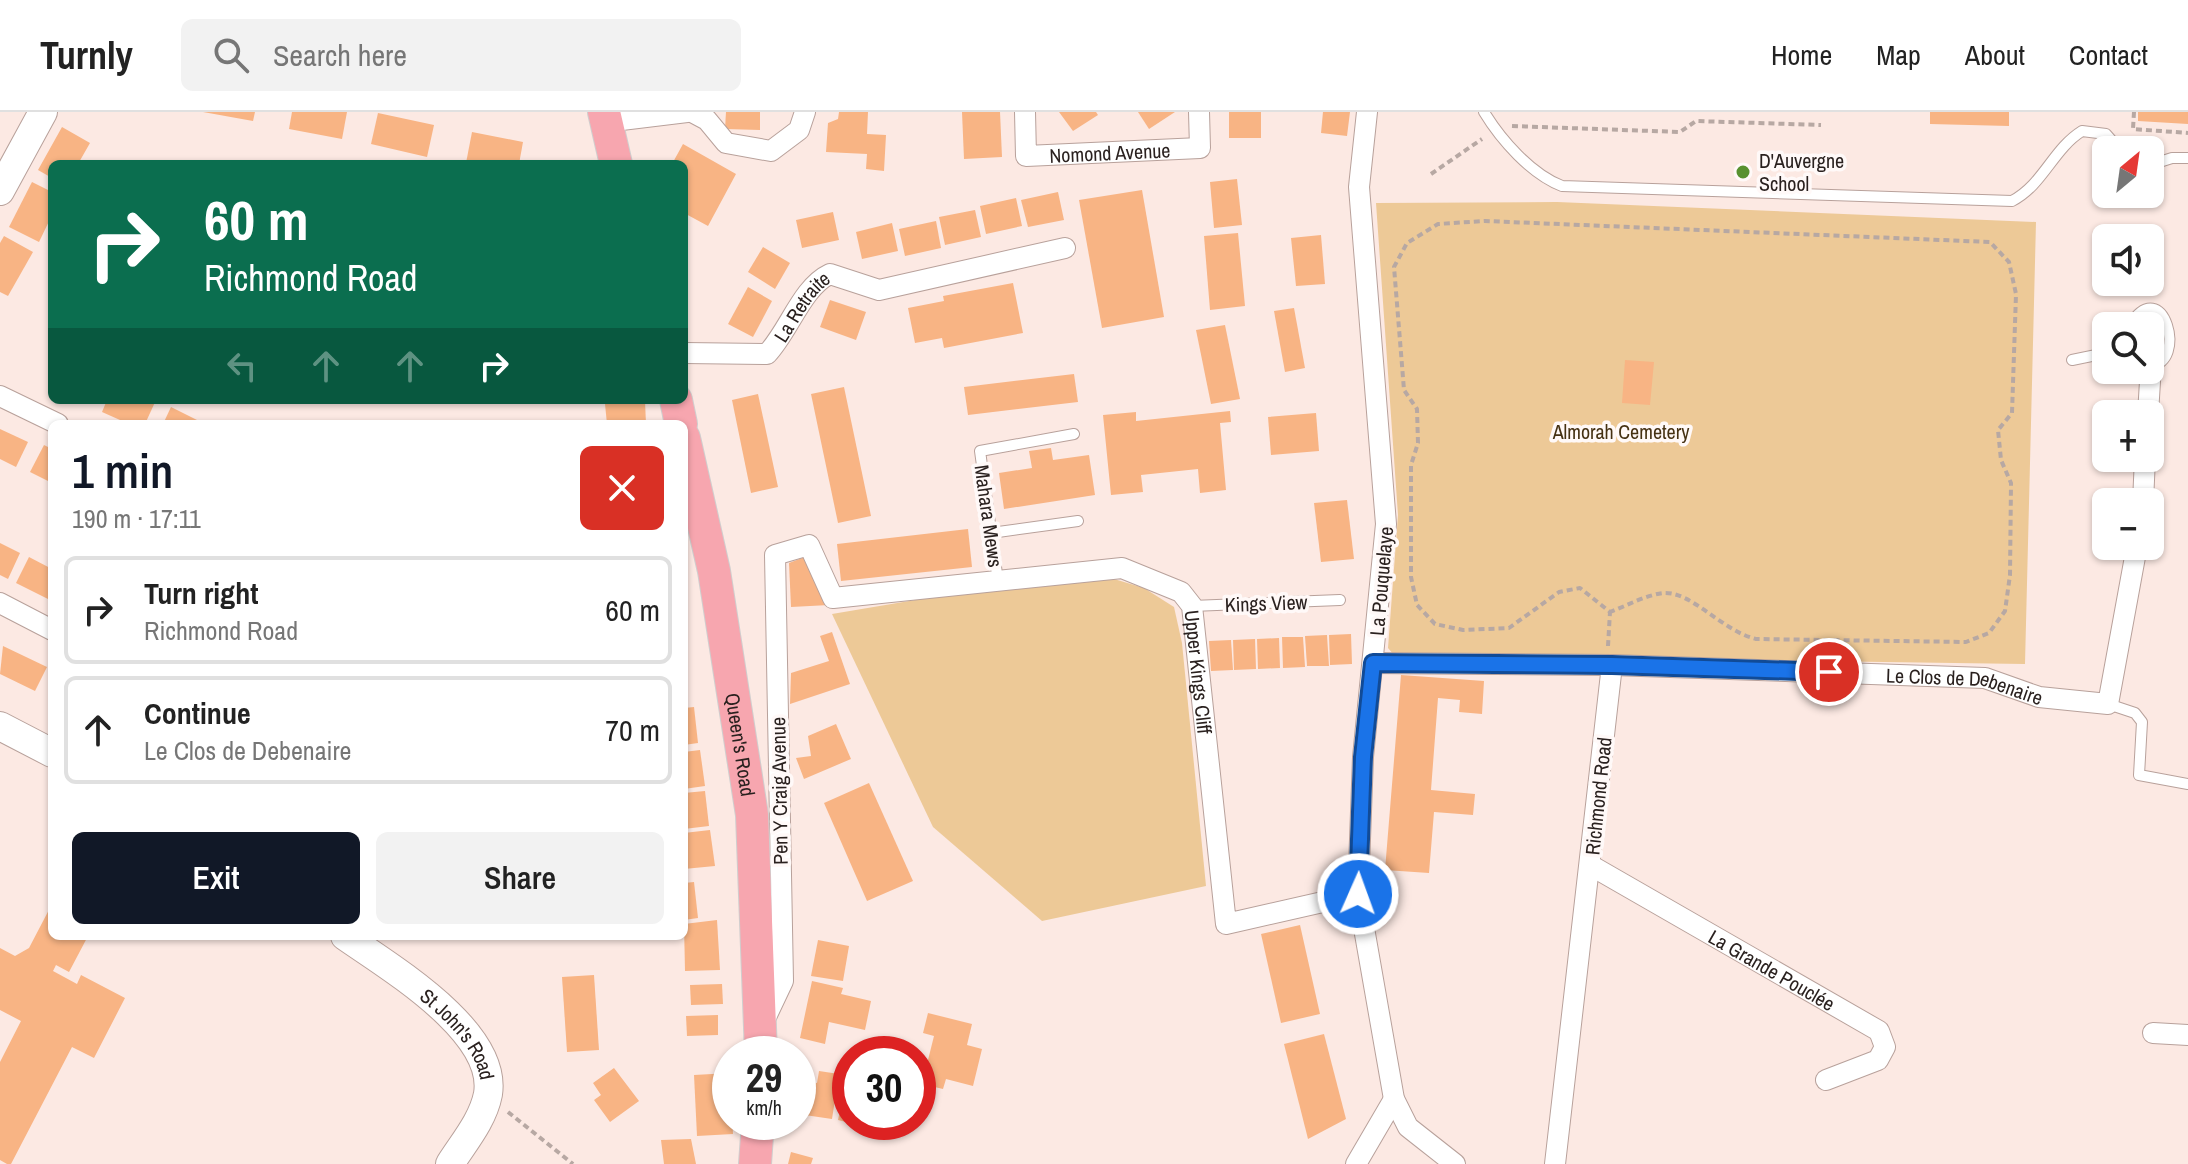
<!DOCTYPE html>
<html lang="en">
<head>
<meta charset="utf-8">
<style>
	body { margin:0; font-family:"Archivo Narrow",sans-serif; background:#f2f2f2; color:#222; height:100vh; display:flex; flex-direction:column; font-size:30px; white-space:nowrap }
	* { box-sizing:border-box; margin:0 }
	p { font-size:26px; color:#767676 }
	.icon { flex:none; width:44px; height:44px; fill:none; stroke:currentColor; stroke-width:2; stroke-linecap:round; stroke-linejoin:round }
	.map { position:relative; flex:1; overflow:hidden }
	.side { position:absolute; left:48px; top:308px; width:640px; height:520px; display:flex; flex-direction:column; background:#fff; border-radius:12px; box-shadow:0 2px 6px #0004 }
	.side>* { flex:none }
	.hud { position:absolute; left:48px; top:48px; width:640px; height:244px; border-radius:12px; box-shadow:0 2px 6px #0004; background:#0b6e4f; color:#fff; overflow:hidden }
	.needle { width:52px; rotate:29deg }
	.buttons { position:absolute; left:2092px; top:24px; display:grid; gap:16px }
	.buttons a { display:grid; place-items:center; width:72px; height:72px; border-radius:12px; background:#fff; box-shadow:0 2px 6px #0004; font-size:40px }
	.speed { position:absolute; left:712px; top:924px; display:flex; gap:16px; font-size:40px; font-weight:700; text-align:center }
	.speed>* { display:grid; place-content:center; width:104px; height:104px; border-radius:50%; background:#fff; box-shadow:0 2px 6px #0004; line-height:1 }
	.speed small { font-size:20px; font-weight:400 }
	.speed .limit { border:12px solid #d22; background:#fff; color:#111 }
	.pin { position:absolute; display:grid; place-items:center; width:68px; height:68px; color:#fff; margin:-34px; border:4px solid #fff; border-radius:50%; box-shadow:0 2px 8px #0007 }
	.me { position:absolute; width:88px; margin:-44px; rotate:2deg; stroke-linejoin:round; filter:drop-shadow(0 0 6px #0008) }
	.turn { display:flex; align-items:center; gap:28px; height:168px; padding:0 24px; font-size:36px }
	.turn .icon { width:104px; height:104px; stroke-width:2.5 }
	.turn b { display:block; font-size:56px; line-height:68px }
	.lanes { display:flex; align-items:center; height:76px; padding:0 24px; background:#0003; justify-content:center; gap:40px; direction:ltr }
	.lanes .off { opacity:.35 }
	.round { display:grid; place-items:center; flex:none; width:84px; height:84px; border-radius:12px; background:#f2f2f2 }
	.head { display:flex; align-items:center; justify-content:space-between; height:136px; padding:0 24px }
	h1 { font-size:48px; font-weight:600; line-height:60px; color:#111827 }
	.primary-button { display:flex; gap:16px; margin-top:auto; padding:16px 24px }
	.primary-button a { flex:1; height:92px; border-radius:12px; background:#111827; color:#fff; font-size:32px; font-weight:600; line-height:92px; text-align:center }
	.primary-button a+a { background:#f2f2f2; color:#222 }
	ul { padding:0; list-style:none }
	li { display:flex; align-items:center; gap:24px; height:108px; margin:0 16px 12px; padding:0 8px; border:4px solid #e0e0e0; border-radius:12px }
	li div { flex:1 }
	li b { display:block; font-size:30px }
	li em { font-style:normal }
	header { display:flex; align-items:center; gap:48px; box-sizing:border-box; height:112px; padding:0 40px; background:#fff; border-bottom:2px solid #e0e0e0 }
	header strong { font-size:38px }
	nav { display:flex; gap:44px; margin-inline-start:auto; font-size:28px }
	.search { width:560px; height:72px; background:#f2f2f2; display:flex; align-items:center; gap:20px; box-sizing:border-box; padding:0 28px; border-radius:12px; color:#767676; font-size:30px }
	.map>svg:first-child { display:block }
</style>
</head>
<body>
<header>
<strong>Turnly</strong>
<div class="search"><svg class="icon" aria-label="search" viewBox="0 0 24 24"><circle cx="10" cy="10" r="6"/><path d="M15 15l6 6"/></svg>Search here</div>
<nav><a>Home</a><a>Map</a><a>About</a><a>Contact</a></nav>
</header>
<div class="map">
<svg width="2188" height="1052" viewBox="0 0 2188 1052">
	<rect width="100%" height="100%" fill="#fce9e3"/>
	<g fill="#edc997">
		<polygon points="1557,90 2036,110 2025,552 1394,543 1388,536 1398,403 1376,91"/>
		<polygon points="1114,467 1144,476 1174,495 1182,531 1206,774 1042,809 933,715 832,502 933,485"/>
	</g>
	<g fill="#f8b484">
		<polygon points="203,0 255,0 253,9"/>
		<polygon points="292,0 347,0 342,27 289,17"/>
		<polygon points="726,0 760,0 760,18 725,17"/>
		<polygon points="839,0 868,0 867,22 886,23 884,59 866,57 867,42 826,40 828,11 838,7"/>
		<polygon points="962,0 1000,0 1002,45 964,47"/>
		<polygon points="1059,0 1096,0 1098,3 1073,19"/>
		<polygon points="1138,0 1175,0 1149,17"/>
		<rect x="1229" y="0" width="32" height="26"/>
		<polygon points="1323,0 1350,0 1347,24 1321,21"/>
		<polygon points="1930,0 2009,0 2009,14 1930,12"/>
		<polygon points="2138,0 2188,0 2188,12 2138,9"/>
		<polygon points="378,1 434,13 427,45 371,32"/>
		<polygon points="62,15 90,31 78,52 52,52 52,66 38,58"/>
		<polygon points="472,20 523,30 519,52 466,51"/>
		<polygon points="683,32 736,62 708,114 684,101 684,52 672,52"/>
		<polygon points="1237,67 1242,113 1214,116 1210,70"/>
		<polygon points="32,70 52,80 52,103 39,130 9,115"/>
		<polygon points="1142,78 1164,205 1102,216 1079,88"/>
		<polygon points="1058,80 1064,108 1028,115 1021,88"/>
		<polygon points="1016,86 1022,114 986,122 980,94"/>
		<polygon points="975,98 981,125 945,133 939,105"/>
		<polygon points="833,100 839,128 802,136 796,108"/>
		<polygon points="936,109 941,136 905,144 899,117"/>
		<polygon points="892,111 898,139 862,147 856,120"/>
		<polygon points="1238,121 1245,194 1210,198 1204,124"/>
		<polygon points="1321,123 1325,172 1296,174 1291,126"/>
		<polygon points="4,124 33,140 8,184 0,180 0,131"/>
		<polygon points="763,135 790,151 775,177 748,160"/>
		<polygon points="1013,171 1023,221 944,236 942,226 915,231 908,196 944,189 943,184"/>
		<polygon points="748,175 772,189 753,225 728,212"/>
		<polygon points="830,188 866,200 856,228 820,215"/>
		<polygon points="1294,196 1305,256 1285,260 1274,199"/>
		<polygon points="1225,213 1240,287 1211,292 1196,218"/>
		<polygon points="1625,248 1654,250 1650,293 1622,291"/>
		<polygon points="1074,262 1078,290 968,303 964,275"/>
		<polygon points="844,275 871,404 838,411 811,282"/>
		<polygon points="758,282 778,375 751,381 732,288"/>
		<polygon points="107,288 156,288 145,312 129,312 102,300"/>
		<polygon points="645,289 646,312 607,312 605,292"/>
		<polygon points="171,295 205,312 163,312"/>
		<polygon points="1230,299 1231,310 1220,311 1226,378 1200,381 1198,357 1141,363 1143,380 1111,383 1103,303 1136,300 1136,309"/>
		<polygon points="1316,301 1319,339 1271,343 1268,305"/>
		<polygon points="0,317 28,330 16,355 0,347"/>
		<polygon points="44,333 52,337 52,371 30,360"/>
		<polygon points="1051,336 1053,348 1089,343 1095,383 1004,397 999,361 1032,356 1029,339"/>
		<polygon points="1347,388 1354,447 1321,450 1314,391"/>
		<polygon points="968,417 972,455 841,469 837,432"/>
		<polygon points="0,431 20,441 8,467 0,463"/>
		<polygon points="810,443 829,493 791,495 789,451"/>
		<polygon points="29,445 52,457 52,489 16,471"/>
		<polygon points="832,520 850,572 790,592 791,561 829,549 820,524"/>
		<polygon points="1351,522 1352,552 1330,553 1329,523"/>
		<polygon points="1327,523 1329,554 1307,554 1305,524"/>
		<polygon points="1282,525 1303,525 1305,555 1283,556"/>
		<polygon points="1279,526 1280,556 1258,557 1257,527"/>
		<polygon points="1255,527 1256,557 1234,558 1233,528"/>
		<polygon points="1231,528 1233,558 1211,559 1209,529"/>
		<polygon points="3,534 47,555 35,579 0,562"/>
		<polygon points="1401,563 1484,569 1482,602 1459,600 1460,588 1438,586 1431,678 1475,682 1473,703 1434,700 1429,761 1385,758"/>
		<polygon points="694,595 698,631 684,633 684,596"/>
		<polygon points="836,612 851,647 804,667 796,646 811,644 808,624"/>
		<polygon points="700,638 705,674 684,677 684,640"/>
		<polygon points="869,671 913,769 867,789 824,691"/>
		<polygon points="705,679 709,714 684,717 684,681"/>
		<polygon points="710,718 715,754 684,757 684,721"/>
		<polygon points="694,770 698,806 684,808 684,771"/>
		<polygon points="52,792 52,824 88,824 69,860 56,853 53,859 77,872 81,863 125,886 94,946 72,935 11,1052 7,1052 0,1048 0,950 21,909 0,898 0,836 15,844 29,836"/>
		<polygon points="717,808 720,858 685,859 684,812"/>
		<polygon points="1300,813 1320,902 1281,911 1261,822"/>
		<polygon points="818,828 849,834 843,869 811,864"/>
		<polygon points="594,863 599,938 567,940 562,865"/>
		<polygon points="812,869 843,876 841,882 871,889 865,918 829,910 825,932 800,926"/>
		<polygon points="722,872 723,892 691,893 690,873"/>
		<polygon points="928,901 972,912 967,933 982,937 973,974 946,967 943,977 922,972 934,924 923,921"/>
		<polygon points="718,903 718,923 687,924 686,904"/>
		<polygon points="1324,922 1346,1007 1308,1027 1284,932"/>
		<polygon points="614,956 639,989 610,1010 594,988 601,983 593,971"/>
		<polygon points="819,959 839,962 832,1007 798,1002 798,968 817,971"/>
		<polygon points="730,961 733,1022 697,1024 694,963"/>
		<polygon points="844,980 850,981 850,1011 838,1008"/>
		<polygon points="691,1027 696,1052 664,1052 661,1028"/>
		<polygon points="791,1040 813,1046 811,1052 788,1052"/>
	</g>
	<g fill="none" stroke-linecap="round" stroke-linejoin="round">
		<defs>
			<g id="lane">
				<path d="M1484,0C1501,28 1531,62 1562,74L2012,89C2043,73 2053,37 2082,19L2106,22L2120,38"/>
				<polyline points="2150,53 2172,46 2188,46"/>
				<path d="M2129,214C2164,158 2188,254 2150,253"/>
				<polyline points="2072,248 2106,241"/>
				<polyline points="991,421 1078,409"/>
				<polyline points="998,469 980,339 1074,322"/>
				<polyline points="1192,494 1340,488"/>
				<polyline points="2108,592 2135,601 2142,610 2139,663 2188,672"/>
			</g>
			<g id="street">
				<polyline points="692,0 707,8 726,31 771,39 799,18 805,0"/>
				<path id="s1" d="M1025,0L1026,44L1200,36L1199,0"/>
				<polyline points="1367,0 1359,75 1386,412 1363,645 1358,782 1394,987 1408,1015 1455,1052"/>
				<polyline points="605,10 687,0"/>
				<path id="s2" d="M684,241L767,242C789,219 802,175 830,162L879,178L1065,136"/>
				<polyline points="0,284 58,312"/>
				<polyline points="2148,302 2151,253"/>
				<polyline points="2143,390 2145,346"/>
				<polyline points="0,491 52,518"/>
				<polyline points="1373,551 1612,553 1555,1052"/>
				<path id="s3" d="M1612,553L1985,566L2039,585L2108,592L2137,434"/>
				<path id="s4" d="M1590,753L1879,919L1885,935L1878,948L1826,968"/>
				<path id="s5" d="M765,907L783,869L775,443L809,433L833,486L1122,456L1181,480L1192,494L1226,812L1358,782"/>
				<polyline points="2153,921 2188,923"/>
				<polyline points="1356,1052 1394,987"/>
			</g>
			<g id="secondary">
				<polyline points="0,79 43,0"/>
				<polyline points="0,614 52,641"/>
				<path id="s6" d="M345,824C389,855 498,919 488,982C483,1008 464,1030 450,1052"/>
			</g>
			<g id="primary">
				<polyline points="604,0 616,52"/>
				<polyline points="676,288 681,312"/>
				<path id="s7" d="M684,326L714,459L752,703L761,942"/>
				<polyline points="755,1052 758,1010"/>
			</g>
		</defs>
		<use href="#lane" stroke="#b8a19b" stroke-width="12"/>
		<use href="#street" stroke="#b8a19b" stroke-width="22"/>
		<use href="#secondary" stroke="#b8a19b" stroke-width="30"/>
		<use href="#primary" stroke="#d0cece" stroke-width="34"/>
		<g stroke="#b7a8a3" stroke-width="4" stroke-dasharray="6 4" stroke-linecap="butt">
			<polyline points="2134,0 2133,17 2188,21"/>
			<polyline points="1512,14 1680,20 1696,9 1821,13"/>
			<polyline points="1431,62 1482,27"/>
			<path d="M1608,534L1610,500L1580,476L1559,480L1509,516L1463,518L1435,512L1417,493L1411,465V353L1418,331L1417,297L1404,278L1394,155L1407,131L1438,112L1485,109L1990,130L2009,150L2016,182L2012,301L1998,318L2001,348L2011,371L2010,463L2005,499L1989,521L1966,530L1756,527C1722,519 1692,479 1663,481C1646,483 1626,494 1610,500"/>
			<polyline points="508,1000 573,1052"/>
		</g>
		<use href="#lane" stroke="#fff" stroke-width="10"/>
		<use href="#street" stroke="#fff" stroke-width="20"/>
		<use href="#secondary" stroke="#fff" stroke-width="28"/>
		<use href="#primary" stroke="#f7a6af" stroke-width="32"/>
	</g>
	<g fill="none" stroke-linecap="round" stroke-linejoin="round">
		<defs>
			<polyline id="route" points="1358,782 1363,645 1373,551 1612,553 1829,560"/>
		</defs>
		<use href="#route" stroke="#114b97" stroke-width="20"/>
		<use href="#route" stroke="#1a73e8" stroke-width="14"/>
	</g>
	<circle fill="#58912f" stroke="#fff9f8" stroke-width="3" cx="1743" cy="60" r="8"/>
	<g text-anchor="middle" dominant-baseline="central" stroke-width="7" stroke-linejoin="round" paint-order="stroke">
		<g font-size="20" fill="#2a211f" stroke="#fff9f8">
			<text stroke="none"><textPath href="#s1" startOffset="128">Nomond Avenue</textPath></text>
			<text stroke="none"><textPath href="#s2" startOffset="142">La Retraite</textPath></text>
			<text transform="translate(989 404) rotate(82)">Mahara Mews</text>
			<text transform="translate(1381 469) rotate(-85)">La Pouquelaye</text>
			<text transform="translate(1266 491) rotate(-2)">Kings View</text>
			<text stroke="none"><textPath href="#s5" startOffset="1000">Upper Kings Cliff</textPath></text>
			<text stroke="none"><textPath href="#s3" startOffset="354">Le Clos de Debenaire</textPath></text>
			<text stroke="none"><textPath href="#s7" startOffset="312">Queen's Road</textPath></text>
			<text transform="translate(779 679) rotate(-91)">Pen Y Craig Avenue</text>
			<text transform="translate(1598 684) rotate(-84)">Richmond Road</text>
			<text stroke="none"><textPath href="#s4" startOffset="210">La Grande Pouclée</textPath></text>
			<text stroke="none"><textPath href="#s6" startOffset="152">St John's Road</textPath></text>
		</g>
		<g font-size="20" fill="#2a211f" stroke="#fff9f8" text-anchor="start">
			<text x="1759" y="48">D'Auvergne<tspan x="1759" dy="23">School</tspan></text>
		</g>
		<g font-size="20" fill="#453113" stroke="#fff9f8">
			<text x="1621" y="319">Almorah Cemetery</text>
		</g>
	</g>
</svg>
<div class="buttons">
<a><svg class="needle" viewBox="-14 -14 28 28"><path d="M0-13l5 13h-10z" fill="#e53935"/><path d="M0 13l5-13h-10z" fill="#767676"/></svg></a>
<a><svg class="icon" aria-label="sound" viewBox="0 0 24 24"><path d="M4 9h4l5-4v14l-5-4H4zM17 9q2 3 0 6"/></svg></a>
<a><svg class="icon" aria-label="search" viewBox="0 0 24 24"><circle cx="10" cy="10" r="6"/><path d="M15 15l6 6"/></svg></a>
<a>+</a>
<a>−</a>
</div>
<div class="speed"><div>29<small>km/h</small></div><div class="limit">30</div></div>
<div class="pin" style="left:1829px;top:560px;background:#d93025"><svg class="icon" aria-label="arrive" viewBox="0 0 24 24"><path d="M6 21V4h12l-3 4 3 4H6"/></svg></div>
<svg class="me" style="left:1358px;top:782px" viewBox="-20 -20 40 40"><circle r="17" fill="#1a73e8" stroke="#fff" stroke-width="3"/><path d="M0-11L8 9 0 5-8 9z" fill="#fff"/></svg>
<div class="hud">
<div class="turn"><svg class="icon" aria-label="right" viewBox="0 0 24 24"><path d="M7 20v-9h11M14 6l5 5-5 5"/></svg><div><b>60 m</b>Richmond Road</div></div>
<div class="lanes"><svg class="icon off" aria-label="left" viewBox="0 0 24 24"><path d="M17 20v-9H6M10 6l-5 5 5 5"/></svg><svg class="icon off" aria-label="ahead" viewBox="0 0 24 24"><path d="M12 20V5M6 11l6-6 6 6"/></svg><svg class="icon off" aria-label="ahead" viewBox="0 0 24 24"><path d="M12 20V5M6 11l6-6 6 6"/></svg><svg class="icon" aria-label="right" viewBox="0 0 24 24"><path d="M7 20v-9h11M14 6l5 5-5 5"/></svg></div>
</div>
<section class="side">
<div class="head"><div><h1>1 min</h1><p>190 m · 17:11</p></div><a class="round" style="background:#d93025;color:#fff"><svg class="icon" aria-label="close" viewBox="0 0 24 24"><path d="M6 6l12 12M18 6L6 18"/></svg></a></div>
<ul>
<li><svg class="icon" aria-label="right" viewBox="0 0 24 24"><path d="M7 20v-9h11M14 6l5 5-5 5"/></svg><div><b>Turn right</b><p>Richmond Road</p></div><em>60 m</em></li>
<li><svg class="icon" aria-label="ahead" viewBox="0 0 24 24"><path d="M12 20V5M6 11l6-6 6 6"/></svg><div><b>Continue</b><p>Le Clos de Debenaire</p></div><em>70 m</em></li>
</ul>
<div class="primary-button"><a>Exit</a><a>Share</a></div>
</section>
</div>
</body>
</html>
